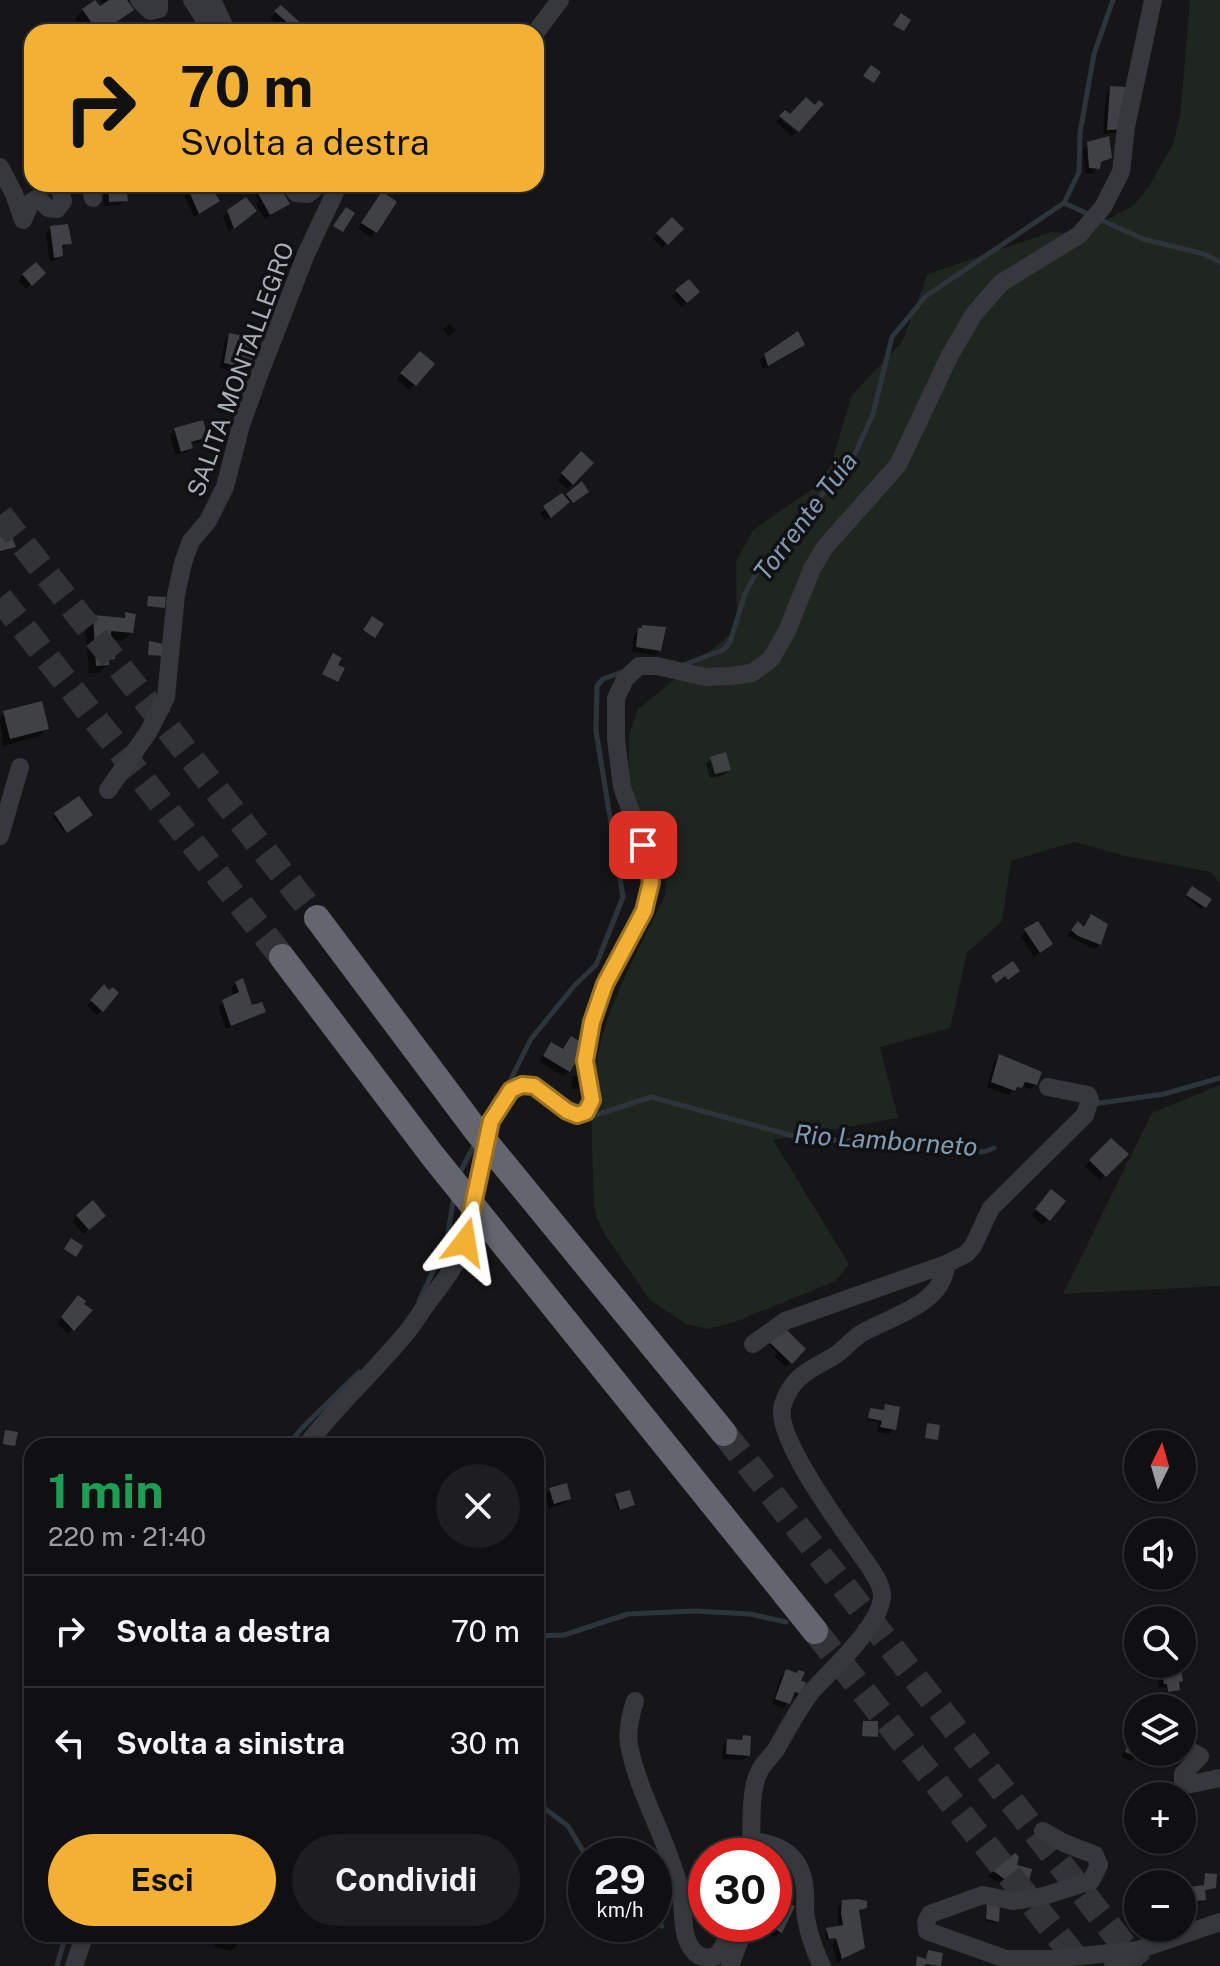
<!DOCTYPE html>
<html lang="it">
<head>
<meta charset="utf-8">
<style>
	body { margin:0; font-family:"Public Sans",sans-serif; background:#1e1e20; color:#f1f3f6; height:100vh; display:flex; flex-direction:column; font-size:30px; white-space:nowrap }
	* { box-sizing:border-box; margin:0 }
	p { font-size:26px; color:#9c9d9f }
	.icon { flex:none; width:44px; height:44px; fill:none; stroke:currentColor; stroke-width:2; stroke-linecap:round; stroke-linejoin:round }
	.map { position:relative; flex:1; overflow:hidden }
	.panel { position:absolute; left:24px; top:1438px; width:520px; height:504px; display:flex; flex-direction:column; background:#101012; border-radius:24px; box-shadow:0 2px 6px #0004,0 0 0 2px #303032 }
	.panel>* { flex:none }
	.guide { position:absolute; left:24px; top:24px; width:520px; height:168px; border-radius:24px; box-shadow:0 2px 6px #0004,0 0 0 2px #303032; background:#f2b134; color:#111; overflow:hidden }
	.needle { width:52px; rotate:5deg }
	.fabs { position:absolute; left:1124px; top:1430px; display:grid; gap:16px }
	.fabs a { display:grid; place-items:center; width:72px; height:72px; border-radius:50%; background:#101012; box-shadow:0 2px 6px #0004,0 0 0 2px #303032; font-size:40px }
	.speed { position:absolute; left:568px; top:1838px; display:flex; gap:16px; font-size:40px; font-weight:700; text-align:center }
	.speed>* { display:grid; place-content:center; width:104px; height:104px; border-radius:50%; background:#101012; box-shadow:0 2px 6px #0004,0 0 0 2px #303032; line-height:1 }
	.speed small { font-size:20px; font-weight:400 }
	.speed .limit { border:12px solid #d22; background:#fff; color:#111 }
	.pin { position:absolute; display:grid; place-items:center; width:68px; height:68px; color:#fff; margin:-34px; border-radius:16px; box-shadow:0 4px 12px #0006 }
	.me { position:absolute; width:88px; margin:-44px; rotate:14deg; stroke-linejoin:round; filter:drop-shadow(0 0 6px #0008) }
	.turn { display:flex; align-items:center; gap:28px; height:168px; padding:0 24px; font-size:36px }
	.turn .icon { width:104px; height:104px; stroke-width:2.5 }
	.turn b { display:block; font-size:56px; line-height:68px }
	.round { display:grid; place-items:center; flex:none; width:84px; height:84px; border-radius:42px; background:#1e1e20 }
	.head { display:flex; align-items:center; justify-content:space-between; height:136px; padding:0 24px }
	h1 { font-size:48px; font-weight:700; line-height:60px; color:#1e9e55 }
	.cta { display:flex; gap:16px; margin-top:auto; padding:16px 24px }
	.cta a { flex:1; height:92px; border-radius:48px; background:#f2b134; color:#111; font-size:32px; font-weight:700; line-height:92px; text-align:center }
	.cta a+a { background:#1e1e20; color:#f1f3f6 }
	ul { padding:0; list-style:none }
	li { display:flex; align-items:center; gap:24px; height:112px; padding:0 24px; border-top:2px solid #303032 }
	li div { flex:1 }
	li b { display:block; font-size:30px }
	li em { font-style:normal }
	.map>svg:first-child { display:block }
</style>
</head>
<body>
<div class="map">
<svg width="1220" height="1966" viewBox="0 0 1220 1966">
	<rect width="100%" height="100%" fill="#161618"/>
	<g fill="#1e261f">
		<path d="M1190,0H1220V883L1211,872L1126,856L1074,842L1011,861L1002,921L967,953L950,1028L880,1047L898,1118L773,1140L849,1264L836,1281L732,1323L708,1329L686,1324L650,1300L605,1235L596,1216L594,1204C593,1153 587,1100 599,1049C611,996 642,945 665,895L666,884L629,782V734L638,709L737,629L736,562L753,530L817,486L830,467L852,395L902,342L928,274L1051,232L1079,235L1134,205L1149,186L1173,144L1180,117Z"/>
		<polygon points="1220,1085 1220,1286 1063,1294 1152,1113"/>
	</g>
	<g fill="#0007">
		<polygon points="100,0 124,0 131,10 114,24 110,32 84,32 75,18 83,10 100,9 104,6"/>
		<polygon points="281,7 305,32 287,32 270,18"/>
		<polygon points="1111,88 1124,89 1117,133 1103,134 1106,93"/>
		<polygon points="806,99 815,107 821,104 798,130 784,118 781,120 796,132 792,136 776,122 785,112 790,116"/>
		<polygon points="1088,144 1110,157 1099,164 1093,174 1085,173 1083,149"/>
		<polygon points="103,184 124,184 125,200 120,205 104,206"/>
		<polygon points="200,184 212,205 194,217 184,195"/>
		<polygon points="266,184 276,184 287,204 265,219 256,204 259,201 254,192"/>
		<polygon points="377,199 375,232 370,237 358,228"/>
		<polygon points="228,212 250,216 229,232 223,217"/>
		<polygon points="672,220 681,229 662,248 653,239"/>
		<polygon points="51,228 69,244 60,249 61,255 56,260 50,262 46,233"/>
		<polygon points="288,249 298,252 294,264 284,261"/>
		<polygon points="35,264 43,273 26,289 18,280"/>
		<polygon points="677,291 693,297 681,307 672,296"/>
		<polygon points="449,324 456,330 449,337 443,329"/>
		<polygon points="230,335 247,368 242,373 220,368 225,340"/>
		<polygon points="803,345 798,350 763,369 760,360 765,355"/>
		<polygon points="420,353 432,364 409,390 397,379"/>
		<polygon points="175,430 205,437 200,442 190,444 191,448 186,453 176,455 170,435"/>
		<polygon points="581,454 591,463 567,489 557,480"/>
		<polygon points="585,493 570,503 569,501 545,521 540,513 567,495"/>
		<polygon points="126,614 131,632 123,641 109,639 109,652 113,658 99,673 89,673 85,625 93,617 121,620"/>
		<polygon points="639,630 660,650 654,655 632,652 634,635"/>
		<polygon points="4,713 47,728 39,736 3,746 0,717"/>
		<polygon points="712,758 729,770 724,775 710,778 706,764"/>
		<polygon points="79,798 67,831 65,833 53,817"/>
		<polygon points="1193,888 1209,900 1202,909 1186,897"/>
		<polygon points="1091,917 1100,944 1095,949 1067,936 1073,928 1083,928"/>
		<polygon points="1026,931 1051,944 1034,957 1021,936"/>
		<polygon points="237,983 252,1018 226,1029 218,1007 234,997 231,988"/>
		<polygon points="104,987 102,1010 97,1015 87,1006"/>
		<polygon points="571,1038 568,1071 563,1076 539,1061 551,1044 562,1051"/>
		<polygon points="999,1056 1036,1084 1031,1089 1021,1086 1008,1095 987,1087 994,1061"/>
		<polygon points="573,1076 580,1076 578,1089 571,1089"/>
		<polygon points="1111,1141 1126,1154 1100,1180 1085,1166"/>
		<polygon points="1047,1197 1063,1201 1043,1225 1032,1215"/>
		<polygon points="93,1203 99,1221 83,1234 72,1221"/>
		<polygon points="73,1303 90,1310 68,1334 57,1323"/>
		<polygon points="784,1330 803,1349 786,1367 774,1356 777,1353 769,1345"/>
		<polygon points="886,1406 894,1429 889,1434 877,1432 879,1422 867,1420 871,1410 881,1412"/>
		<polygon points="550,1490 569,1499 564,1504 549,1508 545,1495"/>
		<polygon points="629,1492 631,1506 618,1511 614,1498"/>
		<polygon points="1156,1664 1178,1664 1176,1691 1167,1692 1166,1687 1159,1688"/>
		<polygon points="786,1671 796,1675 799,1692 794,1698 791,1697 784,1708 772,1704 781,1676"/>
		<polygon points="744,1737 748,1755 743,1760 722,1759 723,1746 728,1741 740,1741"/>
		<polygon points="1129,1743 1138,1746 1138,1752 1167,1753 1162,1758 1148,1761 1134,1758 1131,1761 1121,1757"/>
		<polygon points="1015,1856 1014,1867 1026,1884 1021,1889 1002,1885 988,1876"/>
		<polygon points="781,1858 787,1861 779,1874 774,1868"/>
		<polygon points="1206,1875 1214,1887 1203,1890 1204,1899 1199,1904 1182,1907 1182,1890 1204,1887"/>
		<polygon points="843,1902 865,1907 857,1913 862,1948 837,1962 832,1944 839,1937 827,1940 825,1932 838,1928 838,1907"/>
		<polygon points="785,1904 780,1932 775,1937 769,1934"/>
		<polygon points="987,1904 997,1921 996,1923 985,1921"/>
		<polygon points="218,1934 242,1934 239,1943 231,1951 214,1947"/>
	</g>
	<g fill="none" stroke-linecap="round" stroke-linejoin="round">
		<g stroke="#2c353c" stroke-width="5">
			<polyline points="1064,203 1143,239 1204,254 1220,262"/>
			<polyline points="683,665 723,650 730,642 745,594 757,571 853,458 873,414 892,337 926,296 1064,203 1079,172 1080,133 1094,54 1113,0"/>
			<polyline points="508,1085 531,1039 575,985 596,965 623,897 596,731 597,686 603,679 622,672"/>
			<polyline points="1093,1104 1164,1094 1220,1078"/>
			<polyline points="590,1117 651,1097 808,1140 914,1141 983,1152 994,1148"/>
			<polyline points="458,1176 476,1142"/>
			<polyline points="419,1301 446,1244 454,1197"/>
			<polyline points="287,1446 302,1428 359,1372"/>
			<polyline points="536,1636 564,1635 628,1614 694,1611 750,1614 786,1622"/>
			<polyline points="536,1802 568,1826 586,1856"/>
			<polyline points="654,1919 662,1926"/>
			<polyline points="57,1966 66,1934"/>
		</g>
	</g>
	<g fill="#404145">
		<polygon points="95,0 100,6 109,0 127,0 134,10 115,23 118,27 111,32 98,32 82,9"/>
		<polygon points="281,5 307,29 310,32 292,32 288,28 290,25 274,11"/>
		<polygon points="901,13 911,20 904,31 893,25"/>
		<polygon points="871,65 881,72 874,83 863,76"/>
		<polygon points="1110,86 1126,87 1124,129 1107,130"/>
		<polygon points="806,97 815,105 819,100 824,104 799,132 779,116 785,110 790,114"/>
		<polygon points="1109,136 1112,158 1101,162 1100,169 1089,168 1087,142"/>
		<polygon points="108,184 126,184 128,201 109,202"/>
		<polygon points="196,184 203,186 209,184 220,201 199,214 188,189"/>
		<polygon points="262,184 278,184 290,204 270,215 255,188"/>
		<polygon points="382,191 397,202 377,233 361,223"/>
		<polygon points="246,197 257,211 234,229 227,210"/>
		<polygon points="346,207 355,213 343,232 333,226"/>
		<polygon points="672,217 684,229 668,245 656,233"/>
		<polygon points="68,224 72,244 62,245 63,256 54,258 50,226"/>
		<polygon points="36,262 46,273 32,286 22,274"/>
		<polygon points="689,279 700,292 687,303 675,290"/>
		<polygon points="798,331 805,345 768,366 764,354"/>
		<polygon points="229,333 258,339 249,369 224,363"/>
		<polygon points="420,351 435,364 416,386 400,373"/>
		<polygon points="203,420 208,437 191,442 193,448 181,452 174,428"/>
		<polygon points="581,451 594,463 573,485 561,473"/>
		<polygon points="582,481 589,492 573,503 566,494"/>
		<polygon points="562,493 570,502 551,518 543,506"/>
		<polygon points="7,524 16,547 0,551 0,525"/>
		<polygon points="148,596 166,597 165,608 147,606"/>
		<polygon points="125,612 136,614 133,633 111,631 111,650 115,650 115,659 109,660 109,665 96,666 93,615 125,618"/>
		<polygon points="372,616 384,624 375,638 363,630"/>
		<polygon points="642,625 666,627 661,651 636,647 638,628 642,628"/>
		<polygon points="149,641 164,644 164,656 148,655"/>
		<polygon points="333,653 342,658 338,665 345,668 338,682 322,674"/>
		<polygon points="42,701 49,729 10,739 3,711"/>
		<polygon points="726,752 731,770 715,774 710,757"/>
		<polygon points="79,796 93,815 67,833 54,813"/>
		<polygon points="1192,886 1212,899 1206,908 1186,895"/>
		<polygon points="1091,914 1108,924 1101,945 1078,936 1071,930 1078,921 1084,927"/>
		<polygon points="1038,921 1053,944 1040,953 1024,929"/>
		<polygon points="1013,961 1020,971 1008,980 1005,976 996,983 991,976"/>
		<polygon points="243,978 252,1005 262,1002 266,1012 231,1026 222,1000 239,992 235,982"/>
		<polygon points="104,984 109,990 113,987 119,993 103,1012 90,1000"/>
		<polygon points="571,1036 586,1045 570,1072 543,1056 551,1042 563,1049"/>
		<polygon points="999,1054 1042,1072 1037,1085 1025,1082 1022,1088 1017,1087 1015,1091 991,1082"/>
		<polygon points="1111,1138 1129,1154 1106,1177 1089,1160"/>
		<polygon points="1051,1189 1066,1201 1050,1221 1035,1209"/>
		<polygon points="93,1200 106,1216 89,1230 76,1215"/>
		<polygon points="71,1238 83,1246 76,1257 64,1249"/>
		<polygon points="78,1295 86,1301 84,1304 93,1310 74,1331 61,1317"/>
		<polygon points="784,1327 806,1349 792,1364 769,1342"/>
		<polygon points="885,1404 900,1407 896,1430 880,1427 882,1421 868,1418 870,1408 884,1410"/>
		<polygon points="927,1423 940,1425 938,1440 925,1438"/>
		<polygon points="5,1430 18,1432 15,1446 3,1444"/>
		<polygon points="567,1483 571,1499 554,1504 549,1488"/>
		<polygon points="630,1490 635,1505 620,1510 615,1494"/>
		<polygon points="1161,1664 1180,1664 1183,1681 1179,1682 1180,1690 1168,1692 1167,1684 1164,1684"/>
		<polygon points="786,1669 797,1673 798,1670 805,1672 801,1681 806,1682 801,1694 795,1692 790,1704 775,1699"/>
		<polygon points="863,1721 878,1721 878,1737 862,1736"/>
		<polygon points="743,1735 751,1736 750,1756 726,1754 727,1739 742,1740"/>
		<polygon points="1129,1741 1138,1745 1138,1752 1156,1752 1155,1757 1140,1753 1138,1757 1125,1752"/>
		<polygon points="1015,1853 1019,1857 1017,1865 1032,1869 1028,1885 1007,1881 992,1870"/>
		<polygon points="1205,1873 1217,1874 1216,1888 1205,1890 1206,1900 1182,1903 1182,1888 1204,1885"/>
		<polygon points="858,1899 867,1901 867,1908 859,1910 865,1948 842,1959 836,1938 829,1939 826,1928 843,1925 841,1913 842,1900"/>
		<polygon points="785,1902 795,1906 782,1933 773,1928"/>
		<polygon points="987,1902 1000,1904 999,1922 986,1919"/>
		<polygon points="928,1950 943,1953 941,1966 925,1964 925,1966 916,1966 917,1956 926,1959"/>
	</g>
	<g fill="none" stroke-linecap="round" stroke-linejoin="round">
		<g stroke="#333438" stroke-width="26" stroke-dasharray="26 13" stroke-linecap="butt">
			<polyline points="0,515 317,918"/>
			<polyline points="0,598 282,957"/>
			<polyline points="724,1433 1140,1966"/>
			<polyline points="815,1631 1082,1966"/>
		</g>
		<g stroke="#37383d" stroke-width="18">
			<polyline points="139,0 150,11 159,9 159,0"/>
			<polyline points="192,0 213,32"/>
			<polyline points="212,0 227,32"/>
			<polyline points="536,32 560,0"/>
			<polyline points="0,167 14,194 23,220 31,202 38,198 48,208 57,209 63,201 58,184"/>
			<polyline points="90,184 93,198"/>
			<polyline points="289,184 296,193 308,194 320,184"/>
			<polyline points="108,790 149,731 166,697 176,595 183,563 191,541 208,521 225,487 241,425 259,375 306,254 339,184"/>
			<polyline points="0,836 20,767"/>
			<polyline points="753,1344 785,1321 946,1264"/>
			<path d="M306,1446C337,1405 375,1371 407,1332C416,1321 423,1308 432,1297C440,1286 450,1274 456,1262C480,1217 475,1121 512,1090C539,1067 559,1120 586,1112L592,1100L585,1061L592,1022L605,984L644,911L651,882L643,845L622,787L616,739V698L625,679L639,666H657L705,677L731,676L752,673L771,659L787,631L812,569L825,547L898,465L950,355L974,314L1001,283L1079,235L1103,207L1121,172L1126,127L1153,0"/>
			<path d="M635,1701C630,1716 626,1733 630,1750C641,1799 668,1841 680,1890C685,1908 680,1936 693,1950C699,1958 706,1958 715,1957L723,1947L732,1924"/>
			<polyline points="1182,1747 1200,1756 1183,1774 1183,1783 1191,1784 1220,1778"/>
			<polyline points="1043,1831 1064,1843 1095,1855 1099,1865 1091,1881 1044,1896 1013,1901 983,1895 930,1914 926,1922 927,1931 1006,1959 1053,1959 1138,1950"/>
			<path d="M752,1841C784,1844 803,1858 805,1892C806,1901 804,1909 806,1918C809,1935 814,1950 822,1966"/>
			<path d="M751,1856C752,1833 749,1791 759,1772C763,1763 772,1756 777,1748C788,1728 798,1709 812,1691C831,1670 883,1624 882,1594C881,1580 866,1563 859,1552C840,1525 772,1434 783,1404C793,1375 810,1370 834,1356C844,1350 852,1339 862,1333C892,1316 944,1304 946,1264L966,1254L973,1246L991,1208L1085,1115L1090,1100L1088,1095L1048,1087"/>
			<polyline points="74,1966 85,1934"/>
			<polyline points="730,1966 746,1924"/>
			<polyline points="1113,1966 1138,1950 1220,1922"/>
		</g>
		<g stroke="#63666e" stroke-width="26">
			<polyline points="317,918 475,1129 724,1433"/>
			<polyline points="282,957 432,1155 815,1631"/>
		</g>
	</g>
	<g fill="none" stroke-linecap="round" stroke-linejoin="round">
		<defs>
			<polyline id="route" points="465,1242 491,1121 511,1090 522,1085 534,1086 567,1111 577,1115 586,1112 592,1100 585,1061 592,1022 605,984 644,911 651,882 643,845"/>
		</defs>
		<use href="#route" stroke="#9d7322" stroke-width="20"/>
		<use href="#route" stroke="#f2b134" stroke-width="14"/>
	</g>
	<g text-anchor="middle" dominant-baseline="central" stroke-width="7" stroke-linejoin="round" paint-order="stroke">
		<g font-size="24" fill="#a8adb8" stroke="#111113">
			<text transform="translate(240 369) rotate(-70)">SALITA MONTALLEGRO</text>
		</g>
		<g font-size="26" font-style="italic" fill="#7f9bb3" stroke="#111113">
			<text transform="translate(805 516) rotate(-53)">Torrente Tuia</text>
			<text transform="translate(886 1140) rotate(4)">Rio Lamborneto</text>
		</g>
	</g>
</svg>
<div class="fabs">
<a><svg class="needle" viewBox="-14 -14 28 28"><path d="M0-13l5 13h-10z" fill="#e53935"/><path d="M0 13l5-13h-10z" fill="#9c9d9f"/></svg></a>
<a><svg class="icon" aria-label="sound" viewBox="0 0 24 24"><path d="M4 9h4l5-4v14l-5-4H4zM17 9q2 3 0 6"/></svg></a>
<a><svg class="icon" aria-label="search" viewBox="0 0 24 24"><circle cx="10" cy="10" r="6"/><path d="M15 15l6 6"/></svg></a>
<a><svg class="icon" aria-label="layers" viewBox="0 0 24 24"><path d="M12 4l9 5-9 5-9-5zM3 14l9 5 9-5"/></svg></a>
<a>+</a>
<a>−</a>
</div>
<div class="speed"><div>29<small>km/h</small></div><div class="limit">30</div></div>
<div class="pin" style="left:643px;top:845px;background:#d93025"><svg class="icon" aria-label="arrive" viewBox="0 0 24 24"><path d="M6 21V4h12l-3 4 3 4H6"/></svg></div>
<svg class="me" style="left:465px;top:1242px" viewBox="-20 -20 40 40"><path d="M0-17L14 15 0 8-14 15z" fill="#f2b134" stroke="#fff" stroke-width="4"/></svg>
<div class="guide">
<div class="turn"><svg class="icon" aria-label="right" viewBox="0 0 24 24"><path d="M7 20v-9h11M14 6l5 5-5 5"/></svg><div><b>70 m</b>Svolta a destra</div></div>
</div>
<section class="panel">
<div class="head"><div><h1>1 min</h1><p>220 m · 21:40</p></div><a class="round"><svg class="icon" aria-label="close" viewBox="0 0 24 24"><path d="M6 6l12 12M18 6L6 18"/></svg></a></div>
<ul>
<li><svg class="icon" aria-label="right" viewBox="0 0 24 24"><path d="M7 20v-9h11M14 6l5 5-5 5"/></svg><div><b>Svolta a destra</b></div><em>70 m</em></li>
<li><svg class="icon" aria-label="left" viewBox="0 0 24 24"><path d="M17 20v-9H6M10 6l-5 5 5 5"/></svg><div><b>Svolta a sinistra</b></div><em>30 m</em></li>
</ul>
<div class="cta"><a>Esci</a><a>Condividi</a></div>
</section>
</div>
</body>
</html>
